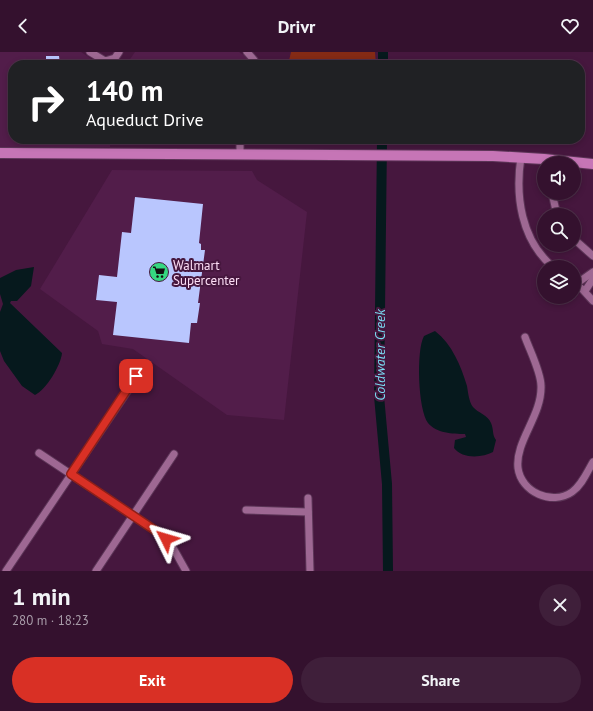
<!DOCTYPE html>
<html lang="en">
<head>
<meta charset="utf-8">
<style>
	body { margin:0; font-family:"PT Sans",sans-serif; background:#3f1f3a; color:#f1f3f6; height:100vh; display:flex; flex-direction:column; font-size:15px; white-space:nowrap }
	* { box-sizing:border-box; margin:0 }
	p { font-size:13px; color:#a99daa }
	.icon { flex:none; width:22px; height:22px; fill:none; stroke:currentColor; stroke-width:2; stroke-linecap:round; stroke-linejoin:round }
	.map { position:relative; height:519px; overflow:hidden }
	.panel { display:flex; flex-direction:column; background:#34112e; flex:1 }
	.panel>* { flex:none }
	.banner { position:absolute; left:8px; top:8px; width:577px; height:84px; border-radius:16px; box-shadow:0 2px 6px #0003,0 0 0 1px #4e314a; background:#202124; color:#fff; overflow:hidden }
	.tools { position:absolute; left:537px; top:104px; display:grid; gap:8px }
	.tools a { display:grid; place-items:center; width:44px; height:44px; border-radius:50%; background:#34112e; box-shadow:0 2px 6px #0003,0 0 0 1px #4e314a; font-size:20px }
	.pin { position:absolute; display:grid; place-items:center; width:34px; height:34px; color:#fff; margin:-17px; border-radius:8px; box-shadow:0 2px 6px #0006 }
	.me { position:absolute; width:44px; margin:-22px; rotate:310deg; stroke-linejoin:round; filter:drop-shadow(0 0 3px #0008) }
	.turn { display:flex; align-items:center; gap:14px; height:84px; padding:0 12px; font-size:18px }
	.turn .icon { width:52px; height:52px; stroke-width:2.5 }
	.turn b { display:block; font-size:28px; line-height:34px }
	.round { display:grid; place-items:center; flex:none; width:42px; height:42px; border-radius:21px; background:#3f1f3a }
	.headline { display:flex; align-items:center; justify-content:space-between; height:68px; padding:0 12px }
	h1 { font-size:24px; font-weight:600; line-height:30px }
	.button { display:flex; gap:8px; margin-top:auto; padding:8px 12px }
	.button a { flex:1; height:46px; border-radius:24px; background:#d93025; color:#fff; font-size:16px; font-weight:600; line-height:46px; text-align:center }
	.button a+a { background:#3f1f3a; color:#f1f3f6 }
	header { display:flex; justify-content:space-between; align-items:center; height:52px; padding:0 12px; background:#34112e; font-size:18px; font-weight:600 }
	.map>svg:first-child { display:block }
</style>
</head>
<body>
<header><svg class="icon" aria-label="back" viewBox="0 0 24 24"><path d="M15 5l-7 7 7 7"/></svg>Drivr<svg class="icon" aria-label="heart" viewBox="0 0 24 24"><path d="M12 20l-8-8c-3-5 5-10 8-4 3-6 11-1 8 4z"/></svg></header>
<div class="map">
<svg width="593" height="519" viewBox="0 0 593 519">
	<rect width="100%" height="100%" fill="#46173e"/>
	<g fill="#521d4a">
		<polygon points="0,0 81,0 101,13 13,13 13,87 110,87 110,95 0,95"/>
		<polygon points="135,0 239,0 250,7 248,13 126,13"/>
		<polygon points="112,118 252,119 257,128 307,160 284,368 227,363 133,297 102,292 98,279 40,237"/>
	</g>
	<polygon fill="#842a15" points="291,0 375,0 376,13 288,13"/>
	<g fill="#06191d">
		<path d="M34,215L31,234L17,249H11L10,251L62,301C61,313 46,338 35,343L22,334L4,309L0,299V260L3,252L0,242V226L16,218Z"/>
		<path d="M435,279C452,292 461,314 467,334C468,340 469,350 473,355C478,361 488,363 491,371C494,378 492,383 496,388L493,400C482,406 462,407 454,396L455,388L466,385L465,382C453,382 436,381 428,371C418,358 416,298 424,284Z"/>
	</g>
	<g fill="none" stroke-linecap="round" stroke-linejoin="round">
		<g stroke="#06191d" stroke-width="10">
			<polyline points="383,0 383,13"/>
			<polyline points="382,87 379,344 387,432 388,519"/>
		</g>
	</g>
	<g fill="#b9c6fe">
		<polygon points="46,4 59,4 60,13 46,13"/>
		<polygon points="135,145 203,152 199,191 201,192 201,198 205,198 198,251 200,251 197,271 191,271 189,291 113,283 117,250 96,248 99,223 117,225 122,180 131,181"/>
	</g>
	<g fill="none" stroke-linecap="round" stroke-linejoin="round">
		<defs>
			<g id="minor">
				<polyline points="90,0 105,9 115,6 119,0"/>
				<polyline points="247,0 254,8 253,13"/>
				<polyline points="240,87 240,102"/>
				<path d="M521,105C515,144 521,188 553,215"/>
				<polyline points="552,141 557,163"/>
				<polyline points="574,187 593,204"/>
				<polyline points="574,231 582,237 593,249"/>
				<polyline points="576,232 593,220"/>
				<polyline points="585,239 593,227"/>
				<path d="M525,285C530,299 541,320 541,334C542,364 515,389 518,416C521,440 552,454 572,440C582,433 587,420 593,410"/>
				<polyline points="39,401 159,481 172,494 186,519"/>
				<polyline points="308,446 310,519"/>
				<polyline points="246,458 308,460"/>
				<polyline points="6,519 137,325"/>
				<polyline points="96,519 174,402"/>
			</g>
			<polyline id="primary" points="0,101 493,104 544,107 593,112"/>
		</defs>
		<use href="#minor" stroke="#5c3557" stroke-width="9"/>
		<use href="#primary" stroke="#5c3557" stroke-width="12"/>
		<use href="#minor" stroke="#9e6893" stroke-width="7"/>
		<use href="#primary" stroke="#c675b6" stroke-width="10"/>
	</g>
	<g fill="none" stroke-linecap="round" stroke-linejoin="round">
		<defs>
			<polyline id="route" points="136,324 71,422 159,481 166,487"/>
		</defs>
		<use href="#route" stroke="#8d1f18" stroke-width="10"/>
		<use href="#route" stroke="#d93025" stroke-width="7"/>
	</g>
	<defs>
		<symbol id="supermarket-disc" viewBox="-11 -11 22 22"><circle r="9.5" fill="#35d881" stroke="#46173e"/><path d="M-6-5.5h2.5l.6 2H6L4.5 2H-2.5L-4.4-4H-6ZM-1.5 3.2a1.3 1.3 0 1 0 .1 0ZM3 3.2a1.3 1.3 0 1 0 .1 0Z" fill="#111"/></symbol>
	</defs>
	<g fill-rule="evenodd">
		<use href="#supermarket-disc" x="148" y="209" width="22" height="22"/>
	</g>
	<g text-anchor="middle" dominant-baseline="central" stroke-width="4" stroke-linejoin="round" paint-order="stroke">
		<g font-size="13" fill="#fcddf5" stroke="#46173e" text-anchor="start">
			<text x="173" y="213">Walmart<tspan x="173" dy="15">Supercenter</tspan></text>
		</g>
		<g font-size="14" font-style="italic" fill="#7bdef4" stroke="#46173e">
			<text transform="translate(380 303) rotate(-90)">Coldwater Creek</text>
		</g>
	</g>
</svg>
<div class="tools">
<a><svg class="icon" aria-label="sound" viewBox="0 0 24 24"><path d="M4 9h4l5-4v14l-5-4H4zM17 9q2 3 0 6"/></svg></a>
<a><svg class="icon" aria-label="search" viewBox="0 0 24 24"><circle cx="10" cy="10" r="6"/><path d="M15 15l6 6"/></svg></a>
<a><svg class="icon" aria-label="layers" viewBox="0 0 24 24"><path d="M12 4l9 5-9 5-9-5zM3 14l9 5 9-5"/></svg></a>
</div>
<div class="pin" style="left:136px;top:324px;background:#d93025"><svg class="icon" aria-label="arrive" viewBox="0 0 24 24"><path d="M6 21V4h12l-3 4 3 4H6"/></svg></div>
<svg class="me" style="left:166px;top:487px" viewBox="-20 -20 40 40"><path d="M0-17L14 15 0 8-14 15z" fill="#d93025" stroke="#fff" stroke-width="4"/></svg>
<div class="banner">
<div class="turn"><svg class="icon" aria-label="right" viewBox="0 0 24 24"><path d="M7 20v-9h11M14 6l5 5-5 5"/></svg><div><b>140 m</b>Aqueduct Drive</div></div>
</div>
</div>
<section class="panel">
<div class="headline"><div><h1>1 min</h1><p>280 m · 18:23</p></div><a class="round"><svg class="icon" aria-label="close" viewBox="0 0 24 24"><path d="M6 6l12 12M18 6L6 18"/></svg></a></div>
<div class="button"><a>Exit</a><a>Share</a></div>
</section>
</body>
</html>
